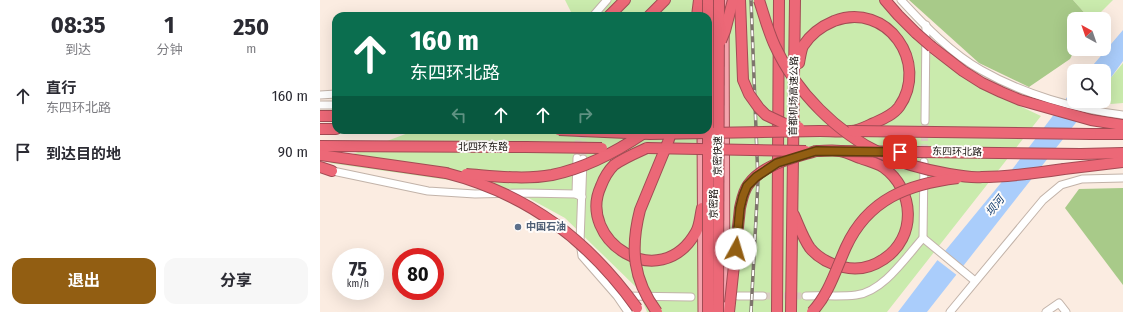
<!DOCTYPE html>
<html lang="zh">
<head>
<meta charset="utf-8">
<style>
	body { margin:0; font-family:"Fira Sans Condensed","Noto Sans SC",sans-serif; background:#f7f7f7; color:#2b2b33; height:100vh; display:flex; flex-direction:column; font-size:15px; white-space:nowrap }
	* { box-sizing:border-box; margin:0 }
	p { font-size:13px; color:#7c7c81 }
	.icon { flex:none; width:22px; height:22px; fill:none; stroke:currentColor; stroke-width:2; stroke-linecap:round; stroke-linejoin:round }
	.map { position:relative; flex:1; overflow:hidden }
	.panel { display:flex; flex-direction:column; background:#fff; width:320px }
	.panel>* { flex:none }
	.top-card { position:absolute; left:12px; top:12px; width:380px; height:122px; border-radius:12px; box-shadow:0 4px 16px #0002; background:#0b6e4f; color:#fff; overflow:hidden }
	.needle { width:26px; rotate:320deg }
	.tools { position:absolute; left:747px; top:12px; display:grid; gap:8px }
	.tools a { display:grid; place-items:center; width:44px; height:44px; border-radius:8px; background:#fff; box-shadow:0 4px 16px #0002; font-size:20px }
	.speed { position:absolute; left:12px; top:248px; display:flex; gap:8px; font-size:20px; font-weight:700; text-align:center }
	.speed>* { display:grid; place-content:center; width:52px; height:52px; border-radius:50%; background:#fff; box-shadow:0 4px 16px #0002; line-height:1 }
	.speed small { font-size:10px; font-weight:400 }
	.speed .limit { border:6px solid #d22; background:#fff; color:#111 }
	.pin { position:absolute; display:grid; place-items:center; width:34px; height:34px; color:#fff; margin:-17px; border-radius:8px; box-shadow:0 2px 6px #0006 }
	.me { position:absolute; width:44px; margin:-22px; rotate:6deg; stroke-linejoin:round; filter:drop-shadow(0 0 3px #0008) }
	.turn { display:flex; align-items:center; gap:14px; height:84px; padding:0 12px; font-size:18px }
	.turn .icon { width:52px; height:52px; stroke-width:2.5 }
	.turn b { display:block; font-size:28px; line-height:34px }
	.lanes { display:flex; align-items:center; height:38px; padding:0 12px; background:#0003; justify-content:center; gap:20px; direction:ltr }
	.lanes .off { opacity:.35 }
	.eta { display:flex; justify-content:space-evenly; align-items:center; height:68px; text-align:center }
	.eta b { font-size:24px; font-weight:700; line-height:28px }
	.cta { display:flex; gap:8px; margin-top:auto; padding:8px 12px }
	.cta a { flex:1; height:46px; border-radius:12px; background:#925e12; color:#fff; font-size:16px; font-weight:700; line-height:46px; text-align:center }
	.cta a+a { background:#f7f7f7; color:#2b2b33 }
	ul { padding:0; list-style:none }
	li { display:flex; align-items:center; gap:12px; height:56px; padding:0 12px }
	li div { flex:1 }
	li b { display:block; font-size:15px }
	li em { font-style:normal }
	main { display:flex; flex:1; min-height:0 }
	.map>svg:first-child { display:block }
</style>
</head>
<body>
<main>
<section class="panel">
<div class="eta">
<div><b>08:35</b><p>到达</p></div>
<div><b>1</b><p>分钟</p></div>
<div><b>250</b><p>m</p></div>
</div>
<ul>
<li><svg class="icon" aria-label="ahead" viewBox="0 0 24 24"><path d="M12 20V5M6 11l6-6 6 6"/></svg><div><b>直行</b><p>东四环北路</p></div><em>160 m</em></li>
<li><svg class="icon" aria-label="arrive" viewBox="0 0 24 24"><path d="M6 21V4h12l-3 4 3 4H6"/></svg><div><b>到达目的地</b></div><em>90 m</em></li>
</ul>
<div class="cta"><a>退出</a><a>分享</a></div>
</section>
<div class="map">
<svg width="803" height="312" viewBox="0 0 803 312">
	<rect width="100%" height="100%" fill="#fbece1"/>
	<g fill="#caebad">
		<polygon points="245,0 562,0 612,55 657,86 721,116 567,312 327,312 318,289 245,218 192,189 9,163 96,130 388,130 388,16 253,16"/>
		<polygon points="753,0 793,0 774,19 770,19"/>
		<polygon points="803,63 803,103 791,104 784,98 784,86"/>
	</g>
	<g fill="#a8ca89">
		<polygon points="589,0 753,0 770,19 754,19 754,49 755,49 750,59 709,87 659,63"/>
		<polygon points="803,188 803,285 745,208 759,189"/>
	</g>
	<g fill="#aacdfb">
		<polygon points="803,30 803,61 784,87 784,71 768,71"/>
		<polygon points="754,88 754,101 773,101 607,312 578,312 616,262 694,167"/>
	</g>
	<polygon fill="#fbece1" points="623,250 645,268 638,276 616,259"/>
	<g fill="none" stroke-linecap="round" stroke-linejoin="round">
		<g stroke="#d9ccc2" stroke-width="7" stroke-dasharray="7 3.5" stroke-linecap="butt">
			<polyline points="257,158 259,130"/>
			<polyline points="263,159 263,130"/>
			<polyline points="604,162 605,121"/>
			<polyline points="443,296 486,296"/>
		</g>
		<defs>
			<g id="minor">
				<path d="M581,0C604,25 632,54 661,70C703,94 755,109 803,115"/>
				<polyline points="273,16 287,0"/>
				<polyline points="0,95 16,94"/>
				<polyline points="0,105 16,105"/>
				<polyline points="605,121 606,25"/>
				<polyline points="263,159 260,242 262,256 297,296 308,312"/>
				<polyline points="8,170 108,191 155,194 205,193 256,194 262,197"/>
				<polyline points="256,194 257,158"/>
				<polyline points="603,238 655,281"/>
				<polyline points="305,296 371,297"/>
				<polyline points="418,296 443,296"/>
				<path d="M486,296C502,295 519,297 536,295C563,292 586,257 603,238L604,162"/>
				<polyline points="630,312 723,200 741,185 762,179 803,178"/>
				<polyline points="726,312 739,303 746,312"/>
			</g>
			<g id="major">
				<polyline points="404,0 405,312"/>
				<polyline points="383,16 383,0"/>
				<polyline points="382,130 383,312"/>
			</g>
			<g id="highway">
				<polyline points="565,0 578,15 596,33"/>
				<polyline points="289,16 305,0"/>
				<polyline points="329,16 345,0"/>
				<polyline points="377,16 379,0"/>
				<polyline points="612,47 643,71 662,83 681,92 700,100 771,120 803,125"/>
				<path d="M479,63C480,58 481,50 483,46C490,35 502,26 514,21C567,1 610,63 579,107C573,115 563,119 554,123C547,126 538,131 531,131C521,132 510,131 500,131"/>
				<polyline points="0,116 16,116"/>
				<polyline points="0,129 16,129"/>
				<polyline points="771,134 803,134"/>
				<polyline points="0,146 206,147"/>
				<path d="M327,148C316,153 304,158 294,165C288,171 284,178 281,186C256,240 340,296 376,232C380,225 380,216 382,208"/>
				<polyline points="761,154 803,153"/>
				<polyline points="0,155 126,173"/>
				<polyline points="0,167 12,171"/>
				<polyline points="744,169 803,162"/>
				<path d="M474,215C479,226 483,238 490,248C499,259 510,264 523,267C538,271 552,267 564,259C597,237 595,190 563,167C557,163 548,161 540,158C534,156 527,152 520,151C513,150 504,151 496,151"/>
				<polyline points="409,312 410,303"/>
				<polyline points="457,312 459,0"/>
				<polyline points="471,312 475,0"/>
			</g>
		</defs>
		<use href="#minor" stroke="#c2b3a9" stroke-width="9"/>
		<use href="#major" stroke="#a34b54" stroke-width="11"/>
		<use href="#highway" stroke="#a34b54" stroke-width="12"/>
		<use href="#minor" stroke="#fff" stroke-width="7"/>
		<use href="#major" stroke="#f4a4ad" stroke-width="9"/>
		<use href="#highway" stroke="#ec6877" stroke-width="10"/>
		<defs>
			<polyline id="rail" points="431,312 438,181 431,0"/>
		</defs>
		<use href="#rail" stroke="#7e746d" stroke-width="3.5"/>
		<use href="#rail" stroke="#fffcfa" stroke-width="2" stroke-dasharray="6" stroke-linecap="butt"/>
		<defs>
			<g id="highway-bridge">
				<polyline points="420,0 423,80 429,94 439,108 446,115 463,123 479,127"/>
				<path d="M439,0C444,15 448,31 455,46C476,92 517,133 562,154C583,164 606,170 629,174C640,176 651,178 662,177C689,177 717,173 744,169"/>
				<polyline points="596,33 612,47"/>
				<polyline points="401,41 405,31 413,0"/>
				<polyline points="239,130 330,134 500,131"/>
				<polyline points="532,131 771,134"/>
				<polyline points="206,147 282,148"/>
				<polyline points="327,148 486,151"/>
				<polyline points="520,151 761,154"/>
				<path d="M126,173C208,194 268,240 317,308"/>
				<path d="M146,174C174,176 204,180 232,175C266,168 296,152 324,133"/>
				<path d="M410,303L420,208C422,200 423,192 428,185C443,164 473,158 496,151"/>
				<path d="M337,312C313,280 310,249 320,210L348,142L352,130"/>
				<polyline points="388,312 388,0"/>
				<polyline points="398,312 399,0"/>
				<path d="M492,312C509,294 516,269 526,247C548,199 588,184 638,178"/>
			</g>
		</defs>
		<use href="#highway-bridge" stroke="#a34b54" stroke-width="12" stroke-linecap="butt"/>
		<use href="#highway-bridge" stroke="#ec6877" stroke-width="10"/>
	</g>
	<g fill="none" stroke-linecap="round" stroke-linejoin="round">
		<defs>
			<polyline id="route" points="416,249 420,208 423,196 427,186 436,177 457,163 496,151 580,152"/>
		</defs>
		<use href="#route" stroke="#5f3d0c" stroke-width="10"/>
		<use href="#route" stroke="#925e12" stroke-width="7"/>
	</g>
	<circle fill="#5c6f8a" stroke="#fffcfa" stroke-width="1.5" cx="198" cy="227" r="4"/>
	<g text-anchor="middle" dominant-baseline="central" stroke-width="4" stroke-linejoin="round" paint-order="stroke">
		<g font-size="10" fill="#1b1512" stroke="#fffcfa">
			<text transform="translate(474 96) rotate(-89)">首都机场高速公路</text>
			<text x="163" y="147">北四环东路</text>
			<text transform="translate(637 152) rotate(1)">东四环北路</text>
			<text transform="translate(398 156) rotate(-90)">京密快速</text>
			<text transform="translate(394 204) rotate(-90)">京密路</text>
		</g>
		<g font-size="10" font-weight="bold" fill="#4e5e75" stroke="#fffcfa" text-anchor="start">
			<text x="206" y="227">中国石油</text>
		</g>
		<g font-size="11" font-style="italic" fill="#0a3669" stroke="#fffcfa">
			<text transform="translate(675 206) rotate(-52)">坝河</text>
		</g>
	</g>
</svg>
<div class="tools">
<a><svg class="needle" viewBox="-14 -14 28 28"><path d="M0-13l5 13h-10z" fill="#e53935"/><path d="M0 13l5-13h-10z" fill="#7c7c81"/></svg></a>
<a><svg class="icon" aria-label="search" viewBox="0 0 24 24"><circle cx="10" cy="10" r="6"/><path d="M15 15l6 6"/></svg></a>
</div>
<div class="speed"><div>75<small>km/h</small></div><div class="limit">80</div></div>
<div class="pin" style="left:580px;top:152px;background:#d93025"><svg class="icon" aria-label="arrive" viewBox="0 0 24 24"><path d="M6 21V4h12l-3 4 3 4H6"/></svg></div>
<svg class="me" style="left:416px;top:249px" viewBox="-20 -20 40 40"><circle r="19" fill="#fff"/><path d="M0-13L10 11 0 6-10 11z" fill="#925e12"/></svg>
<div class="top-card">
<div class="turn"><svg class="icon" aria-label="ahead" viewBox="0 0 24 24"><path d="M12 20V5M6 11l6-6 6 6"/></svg><div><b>160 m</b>东四环北路</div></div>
<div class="lanes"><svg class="icon off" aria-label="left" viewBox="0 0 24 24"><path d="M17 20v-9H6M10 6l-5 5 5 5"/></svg><svg class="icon" aria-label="ahead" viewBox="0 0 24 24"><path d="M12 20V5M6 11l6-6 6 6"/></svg><svg class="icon" aria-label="ahead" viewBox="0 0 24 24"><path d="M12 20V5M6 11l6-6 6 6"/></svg><svg class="icon off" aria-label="right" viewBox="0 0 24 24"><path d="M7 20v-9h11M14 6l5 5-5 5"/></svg></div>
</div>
</div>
</main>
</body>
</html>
